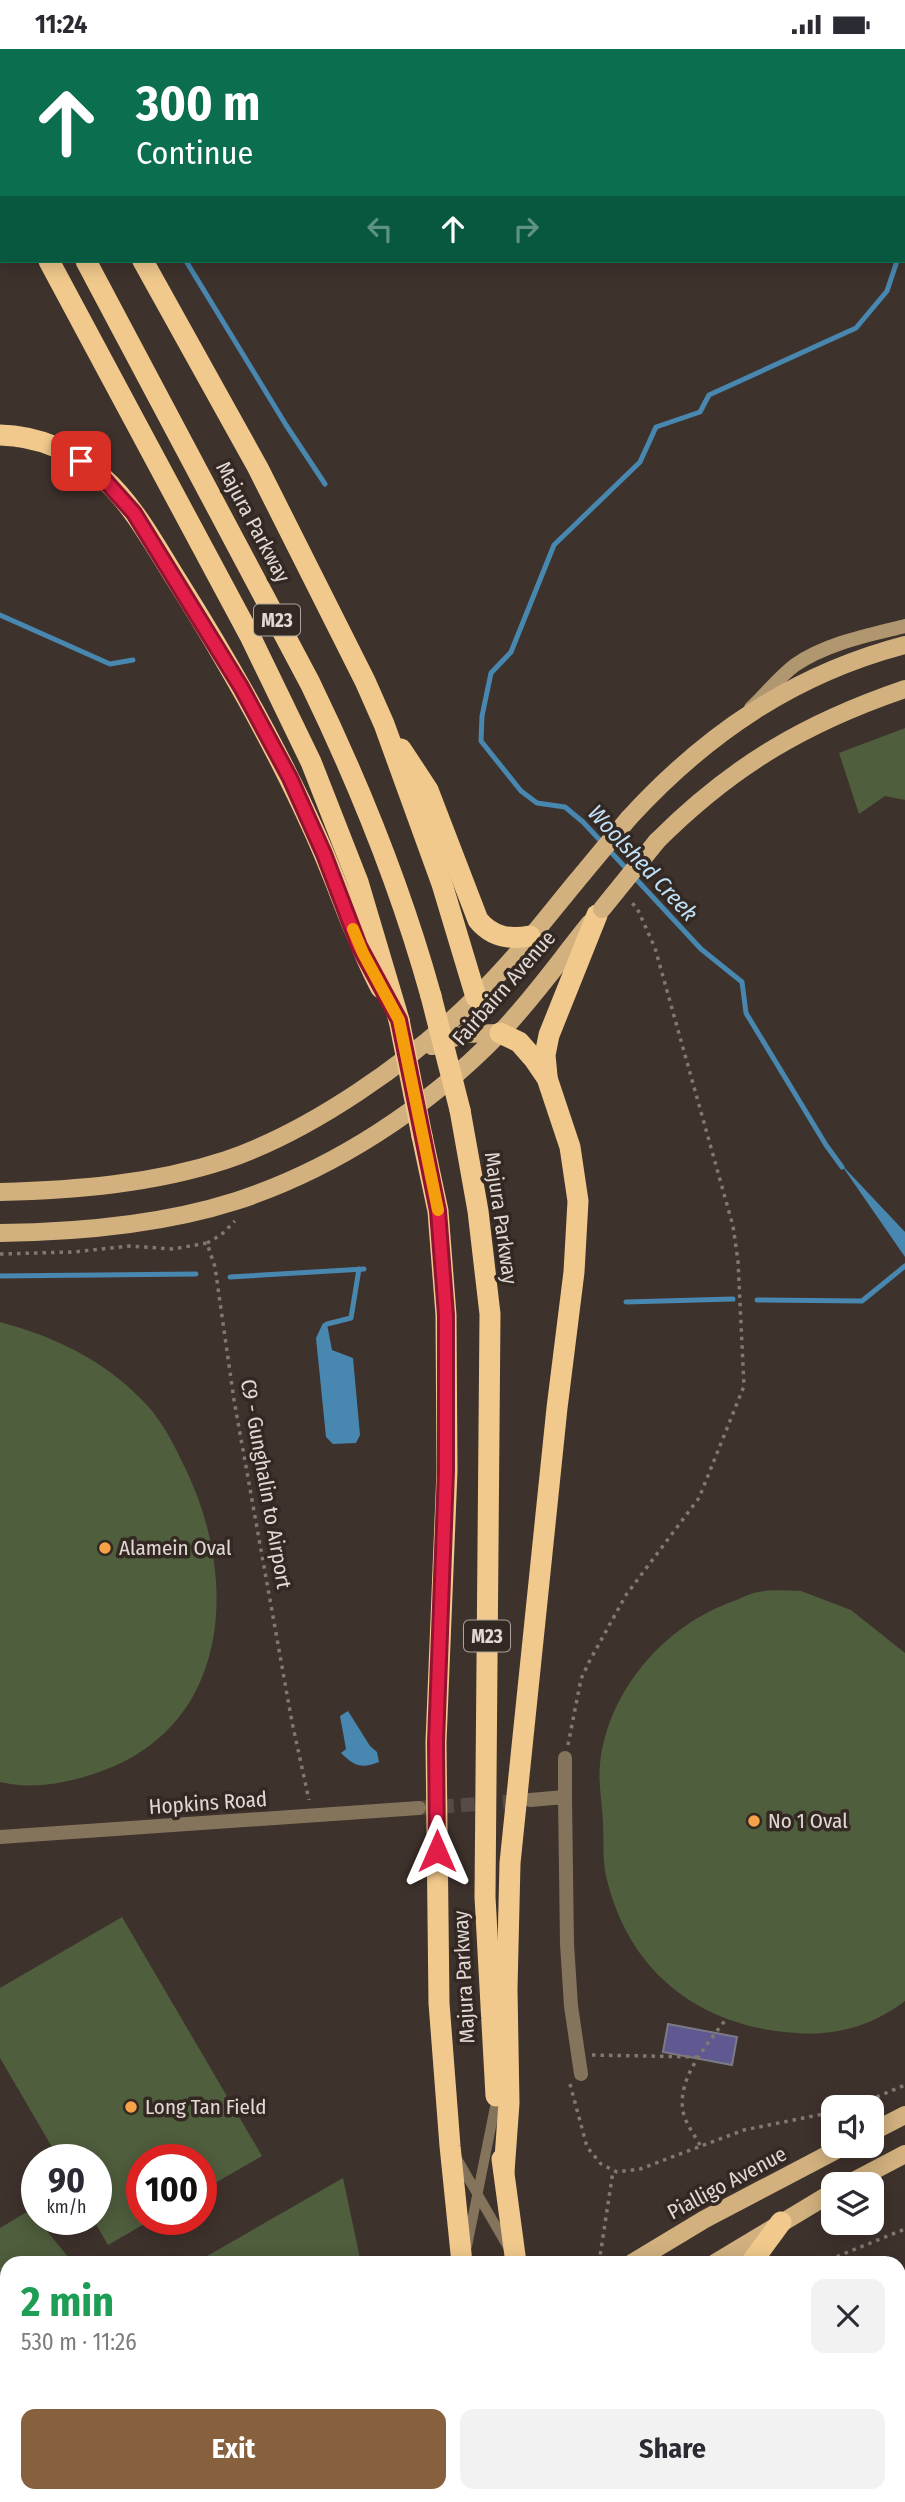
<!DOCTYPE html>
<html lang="en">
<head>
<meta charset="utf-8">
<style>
	body { margin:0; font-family:"Fira Sans Condensed",sans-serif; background:#f2f2f3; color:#2b2b33; height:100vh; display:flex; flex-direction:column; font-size:26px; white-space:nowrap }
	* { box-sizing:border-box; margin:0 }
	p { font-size:23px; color:#7c7c81 }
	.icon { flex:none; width:38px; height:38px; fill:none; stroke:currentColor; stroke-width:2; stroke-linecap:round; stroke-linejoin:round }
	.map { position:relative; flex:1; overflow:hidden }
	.side { position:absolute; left:0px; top:2207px; width:906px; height:247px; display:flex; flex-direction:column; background:#fff; border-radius:21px 21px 0 0; box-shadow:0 4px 18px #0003 }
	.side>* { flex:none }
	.guide { position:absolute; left:0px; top:0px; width:906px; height:214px; box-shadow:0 4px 18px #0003; background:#0b6e4f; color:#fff; overflow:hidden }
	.controls { position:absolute; left:821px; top:2046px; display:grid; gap:14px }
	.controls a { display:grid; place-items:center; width:63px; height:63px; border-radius:14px; background:#fff; box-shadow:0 4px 18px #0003; font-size:35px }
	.speed { position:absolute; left:21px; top:2095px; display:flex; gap:14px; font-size:35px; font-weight:700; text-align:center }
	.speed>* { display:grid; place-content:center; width:91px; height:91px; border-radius:50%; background:#fff; box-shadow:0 4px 18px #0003; line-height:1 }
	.speed small { font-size:18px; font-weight:400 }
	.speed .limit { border:10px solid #d22; background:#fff; color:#111 }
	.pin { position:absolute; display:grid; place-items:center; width:60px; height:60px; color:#fff; margin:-30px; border-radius:14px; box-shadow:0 4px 10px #0006 }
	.me { position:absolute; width:77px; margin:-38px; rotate:0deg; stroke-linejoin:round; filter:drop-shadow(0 0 5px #0008) }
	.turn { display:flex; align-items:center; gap:24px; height:147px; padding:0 21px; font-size:32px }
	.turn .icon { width:91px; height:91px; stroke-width:2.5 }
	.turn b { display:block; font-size:49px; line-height:60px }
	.lanes { display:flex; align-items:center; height:66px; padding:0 21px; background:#0003; justify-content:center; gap:35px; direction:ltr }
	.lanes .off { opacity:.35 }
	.round { display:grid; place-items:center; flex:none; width:74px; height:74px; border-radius:14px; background:#f2f2f3 }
	.summary { display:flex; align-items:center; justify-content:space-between; height:119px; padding:0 21px }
	h1 { font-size:42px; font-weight:700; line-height:52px; color:#1e9e55 }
	.cta { display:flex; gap:14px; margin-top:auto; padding:14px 21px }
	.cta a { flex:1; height:80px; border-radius:14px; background:#87603d; color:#fff; font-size:28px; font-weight:700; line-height:80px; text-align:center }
	.cta a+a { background:#f2f2f3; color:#2b2b33 }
	.status { display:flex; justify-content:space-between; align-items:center; height:49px; padding:0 35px; background:#fff; direction:ltr }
	.status svg { height:19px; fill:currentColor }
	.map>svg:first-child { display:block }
</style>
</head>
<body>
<div class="status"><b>11:24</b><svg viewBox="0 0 49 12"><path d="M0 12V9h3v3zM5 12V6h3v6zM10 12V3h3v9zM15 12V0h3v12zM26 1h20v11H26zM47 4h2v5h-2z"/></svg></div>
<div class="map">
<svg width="905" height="2453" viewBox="0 0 905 2453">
	<rect width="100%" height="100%" fill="#3e322c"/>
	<g fill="#4f5e3d">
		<polygon points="905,679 905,751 885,747 859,765 839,704"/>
		<path d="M0,1273C56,1288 106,1312 146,1355C164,1374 176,1400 187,1423C239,1533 230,1678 99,1723C69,1734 32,1741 0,1733Z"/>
		<path d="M801,1542L851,1561L905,1604V1952C865,1982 825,1989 776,1982C689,1970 628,1916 607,1831C602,1813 604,1791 603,1773C602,1754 598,1733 600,1715C608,1641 665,1576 734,1552C742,1549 750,1544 759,1543C772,1540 787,1542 801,1542Z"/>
		<polygon points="122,1868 262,2107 201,2142 201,2110 142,2110 142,2170 153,2170 108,2196 93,2170 96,2170 96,2110 59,2110 0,2009 0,1939"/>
		<polygon points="343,2129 361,2214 195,2214"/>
		<polygon points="30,2161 73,2214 7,2214 7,2446 332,2447 327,2453 0,2453 0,2179"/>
	</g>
	<g fill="#4887af">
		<polygon points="840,1114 905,1183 905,1208"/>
		<polygon points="323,1274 327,1275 332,1301 353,1309 360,1386 356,1394 333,1395 326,1388 316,1289"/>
		<path d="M348,1662L370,1697L377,1703L379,1713C362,1720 354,1717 341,1704L346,1700L340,1667Z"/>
		<polygon points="905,2301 905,2453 646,2453 661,2446 900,2446 900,2302"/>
	</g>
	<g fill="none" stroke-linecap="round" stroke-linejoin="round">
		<g stroke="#4887af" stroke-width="5">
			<polyline points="58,0 59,2"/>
			<polyline points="905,189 905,188"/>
			<polyline points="186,212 286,376 325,435"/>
			<polyline points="0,566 110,615 133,611"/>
			<polyline points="842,1118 826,1096 746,964 742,933 701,900 583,773 565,758 537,754 521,742 481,692 482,667 491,624 511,603 554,496 640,413 656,378 700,363 709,346 856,279 887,242 897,212"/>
			<polyline points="0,1227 196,1225"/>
			<polyline points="230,1228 364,1220"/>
			<polyline points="757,1251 862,1252 905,1217"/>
			<polyline points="626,1253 733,1250"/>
			<polyline points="327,1275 351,1269 359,1220"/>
		</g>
	</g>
	<polygon fill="#5f5891" stroke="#7b7a87" stroke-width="2" points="668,1975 737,1988 732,2016 663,2003"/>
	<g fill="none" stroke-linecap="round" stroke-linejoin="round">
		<polyline stroke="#564b45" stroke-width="14" stroke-dasharray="14 7" stroke-linecap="butt" points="419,1759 523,1752"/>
		<g stroke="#827872" stroke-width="3.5" stroke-dasharray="3.5 5" stroke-linecap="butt">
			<polyline points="903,2 904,0"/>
			<polyline points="207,1194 221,1186 235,1172"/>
			<polyline points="0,1205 73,1203 130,1197 173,1200 207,1194 215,1218 234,1351 292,1673 309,1751"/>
			<polyline points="568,1696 581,1630 589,1613 626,1546 699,1449 744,1337 738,1212 733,1177 655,899 637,859 629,851"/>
			<polyline points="592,2006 699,2008"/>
			<polyline points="570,2035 587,2098 601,2115 617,2123 640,2120 744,2081 833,2063"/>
			<polyline points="853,2058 905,2036"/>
			<path d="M700,2096C694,2085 685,2074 683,2062C677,2028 708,1995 726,1970"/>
			<polyline points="599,2214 613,2122"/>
			<polyline points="821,2214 905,2180"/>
			<polyline points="0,2415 7,2414"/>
		</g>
		<g stroke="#84745c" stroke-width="10">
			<polyline points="456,2108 508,2198"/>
			<polyline points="467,2197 496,2053"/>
			<polyline points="709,2446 712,2453"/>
		</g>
		<g stroke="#84745c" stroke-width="14">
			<polyline points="565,1709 565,1748"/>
			<polyline points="530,1751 565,1748 567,1895 571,1957 581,2025"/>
			<polyline points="0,1788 419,1759"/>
		</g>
		<path stroke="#b09770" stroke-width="14" d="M751,659C766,645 779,628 795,616C827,594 869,586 905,577"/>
		<g stroke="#d2b17f" stroke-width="18">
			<path d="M629,769C706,685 794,625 905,596"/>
			<path d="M657,792C732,717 805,674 905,640"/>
			<polyline points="432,997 464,985 500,984"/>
			<path d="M0,1143C76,1141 153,1135 226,1111C311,1082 410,1013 474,950C511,915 543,873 575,834"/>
			<path d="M0,1184C79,1183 161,1176 236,1152C334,1120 427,1059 499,985C532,951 560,911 590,874"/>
			<polyline points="872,2083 905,2066"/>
			<polyline points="848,2135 905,2105"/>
			<polyline points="632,2214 705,2170 846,2096"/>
			<polyline points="715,2214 833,2143"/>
			<polyline points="386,2453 391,2446"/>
			<polyline points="451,2453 457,2446"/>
		</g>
		<g stroke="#f1c98c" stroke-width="21">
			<polyline points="14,0 15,2"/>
			<polyline points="0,50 2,53"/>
			<polyline points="0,120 2,123"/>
			<polyline points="49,212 250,587 311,713 358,833 399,971"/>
			<path d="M86,212L310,634C359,735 401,839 431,947"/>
			<polyline points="143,212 258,419 365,632 384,675 442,835 476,948"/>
			<path d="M0,386C38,387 73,402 101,427C133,455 154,495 176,530C227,611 275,695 314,782C338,834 354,888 381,939"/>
			<path d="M401,700L428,741L478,871C492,888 509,891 530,887"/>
			<polyline points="500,984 519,993 534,1010 547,1029 570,1098 578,1152 574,1223 557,1359 510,1814 507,1940 509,2054 504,2123"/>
			<polyline points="547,1027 545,1006 549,986 597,866"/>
			<polyline points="460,1061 478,1162 490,1265 485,1848 496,2047"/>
			<polyline points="422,1087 438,1162 446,1266 447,1422 436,1693 439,1954 450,2097 462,2214"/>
			<polyline points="502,2110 516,2214"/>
			<polyline points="751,2214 781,2173"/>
			<polyline points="501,2446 503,2453"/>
			<polyline points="567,2446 569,2453"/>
			<polyline points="733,2446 736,2453"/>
		</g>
		<g stroke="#d2b17f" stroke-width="18">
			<polyline points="575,834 629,769"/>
			<polyline points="602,860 657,792"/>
		</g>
		<g stroke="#f1c98c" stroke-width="21">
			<polyline points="431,947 460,1061"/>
			<polyline points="399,971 422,1087"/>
		</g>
	</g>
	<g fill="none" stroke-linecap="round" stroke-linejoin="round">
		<defs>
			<polyline id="route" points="81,412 101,427 134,464 241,638 290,729 324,805 359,897 399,971 438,1162 446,1266 446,1422 436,1693 437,1802"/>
		</defs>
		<use href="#route" stroke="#92132f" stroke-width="18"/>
		<use href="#route" stroke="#e11d48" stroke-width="12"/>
		<polyline stroke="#f59e0b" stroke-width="12" points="353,880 363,904 399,971 438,1161"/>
	</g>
	<g fill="#f7a149" stroke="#342822" stroke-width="2.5">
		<circle cx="105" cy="1499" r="7"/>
		<circle cx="754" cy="1772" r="7"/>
		<circle cx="131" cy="2058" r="7"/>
	</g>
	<g text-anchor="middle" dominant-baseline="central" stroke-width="7" stroke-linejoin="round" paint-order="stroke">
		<g fill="#342822" stroke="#aca49f" stroke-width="2">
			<rect x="254" y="555.5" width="46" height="31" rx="5"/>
			<rect x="464" y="1571.5" width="46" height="31" rx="5"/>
		</g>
		<g font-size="19" font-weight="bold" fill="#e0d9d5">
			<text x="277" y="571">M23</text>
			<text x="487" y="1587">M23</text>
		</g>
		<g font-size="21" fill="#e0d9d5" stroke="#342822">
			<text transform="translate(253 473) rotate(62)">Majura Parkway</text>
			<text transform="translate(504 939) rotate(-49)">Fairbairn Avenue</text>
			<text transform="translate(501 1169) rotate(82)">Majura Parkway</text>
			<text transform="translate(266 1435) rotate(80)">C9 - Gunghalin to Airport</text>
			<text transform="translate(208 1754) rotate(-4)">Hopkins Road</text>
			<text transform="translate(464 1928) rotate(-93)">Majura Parkway</text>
			<text transform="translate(727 2134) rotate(-28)">Pialligo Avenue</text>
		</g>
		<g font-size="21" fill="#e0d9d5" stroke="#342822" text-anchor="start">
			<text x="119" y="1499">Alamein Oval</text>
			<text x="768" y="1772">No 1 Oval</text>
			<text x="145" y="2058">Long Tan Field</text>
		</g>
		<g font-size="23" font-style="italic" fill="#c0e2f9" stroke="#342822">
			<text transform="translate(643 814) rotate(47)">Woolshed Creek</text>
		</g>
	</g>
</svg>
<div class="controls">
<a><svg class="icon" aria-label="sound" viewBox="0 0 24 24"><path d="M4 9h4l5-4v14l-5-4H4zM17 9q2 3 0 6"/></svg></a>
<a><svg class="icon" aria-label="layers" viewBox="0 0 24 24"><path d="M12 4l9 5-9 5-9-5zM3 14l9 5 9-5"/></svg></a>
</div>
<div class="speed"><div>90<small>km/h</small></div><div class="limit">100</div></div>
<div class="pin" style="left:81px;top:412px;background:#d93025"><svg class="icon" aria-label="arrive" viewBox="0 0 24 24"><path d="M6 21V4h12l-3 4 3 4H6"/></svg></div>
<svg class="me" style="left:437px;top:1802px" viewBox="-20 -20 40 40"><path d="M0-17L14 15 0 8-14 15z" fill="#e11d48" stroke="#fff" stroke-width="4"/></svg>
<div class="guide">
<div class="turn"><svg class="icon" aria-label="ahead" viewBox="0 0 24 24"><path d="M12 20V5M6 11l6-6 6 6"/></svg><div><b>300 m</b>Continue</div></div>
<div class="lanes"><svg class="icon off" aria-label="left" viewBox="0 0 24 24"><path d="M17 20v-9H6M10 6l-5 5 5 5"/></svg><svg class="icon" aria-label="ahead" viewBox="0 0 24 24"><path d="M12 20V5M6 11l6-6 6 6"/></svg><svg class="icon off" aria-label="right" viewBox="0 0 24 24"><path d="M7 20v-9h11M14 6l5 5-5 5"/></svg></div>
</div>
<section class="side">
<div class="summary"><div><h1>2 min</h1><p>530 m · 11:26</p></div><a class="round"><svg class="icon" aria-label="close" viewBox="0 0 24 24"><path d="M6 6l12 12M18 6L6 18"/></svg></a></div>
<div class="cta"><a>Exit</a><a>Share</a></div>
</section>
</div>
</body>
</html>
